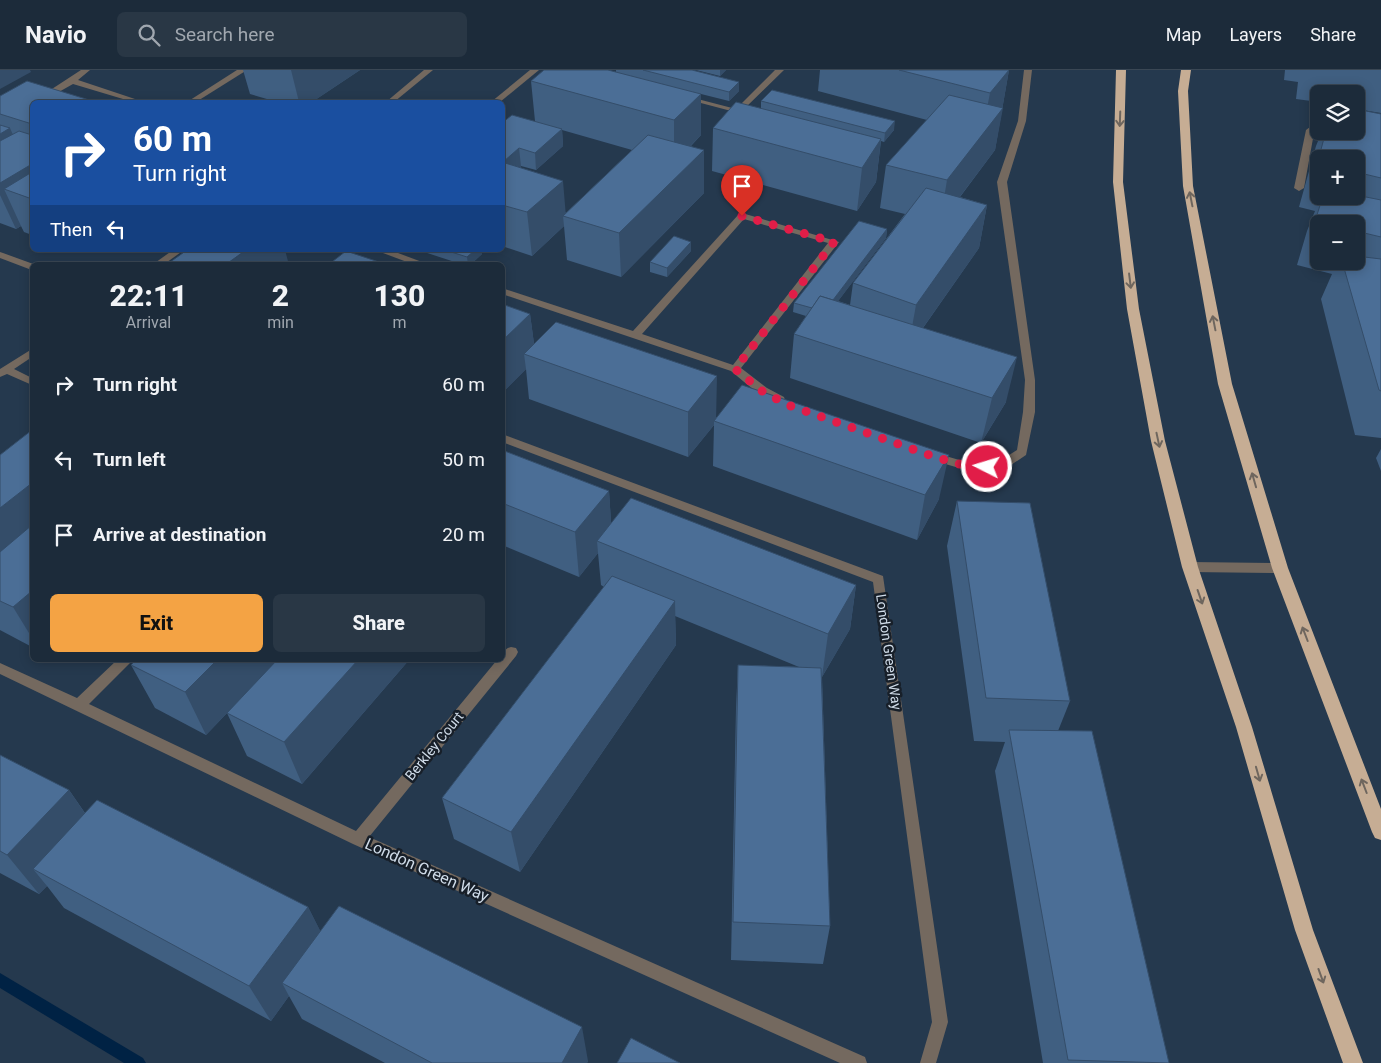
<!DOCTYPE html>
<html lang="en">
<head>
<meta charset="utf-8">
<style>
	body { margin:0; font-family:Roboto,sans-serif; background:#293745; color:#f1f3f6; height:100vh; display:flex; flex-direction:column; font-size:19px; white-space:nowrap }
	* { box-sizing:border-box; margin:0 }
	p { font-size:16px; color:#a0a7af }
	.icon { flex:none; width:28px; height:28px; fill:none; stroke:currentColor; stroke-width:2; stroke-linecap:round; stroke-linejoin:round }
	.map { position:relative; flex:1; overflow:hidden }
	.drawer { position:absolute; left:30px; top:192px; width:475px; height:400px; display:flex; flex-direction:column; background:#1c2b3a; border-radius:8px; box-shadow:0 2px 12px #0003,0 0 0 1px #3a4754 }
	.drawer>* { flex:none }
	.hud { position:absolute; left:30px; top:30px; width:475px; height:152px; border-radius:8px; box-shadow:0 2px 12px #0003,0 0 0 1px #3a4754; background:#1a4fa0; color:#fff; overflow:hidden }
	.tools { position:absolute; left:1310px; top:15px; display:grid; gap:10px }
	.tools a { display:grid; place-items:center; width:55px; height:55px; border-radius:8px; background:#1c2b3a; box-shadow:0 2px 12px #0003,0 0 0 1px #3a4754; font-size:25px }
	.pin { position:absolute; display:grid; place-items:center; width:42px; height:42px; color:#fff; margin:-51px -21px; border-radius:50% 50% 50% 0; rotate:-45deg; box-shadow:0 0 5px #0007 }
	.pin .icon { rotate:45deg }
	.me { position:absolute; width:55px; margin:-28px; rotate:275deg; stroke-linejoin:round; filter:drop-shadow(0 0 4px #0008) }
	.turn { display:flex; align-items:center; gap:18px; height:105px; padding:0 20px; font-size:22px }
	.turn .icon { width:65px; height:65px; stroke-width:2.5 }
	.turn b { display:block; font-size:35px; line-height:42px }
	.then { display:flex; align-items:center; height:48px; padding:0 20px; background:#0003; gap:10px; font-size:19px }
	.eta { display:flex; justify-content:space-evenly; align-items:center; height:85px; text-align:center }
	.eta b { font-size:30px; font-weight:800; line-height:35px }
	.action { display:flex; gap:10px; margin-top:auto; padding:10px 20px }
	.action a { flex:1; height:58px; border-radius:8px; background:#f4a344; color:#111; font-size:20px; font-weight:800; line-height:58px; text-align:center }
	.action a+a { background:#293745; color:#f1f3f6 }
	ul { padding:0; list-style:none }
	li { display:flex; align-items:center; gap:15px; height:75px; padding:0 20px }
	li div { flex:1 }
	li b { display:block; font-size:19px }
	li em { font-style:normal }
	header { display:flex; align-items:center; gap:30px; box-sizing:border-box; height:70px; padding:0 25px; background:#1c2b3a; border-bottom:1px solid #3a4754 }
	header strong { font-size:24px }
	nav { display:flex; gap:28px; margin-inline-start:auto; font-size:18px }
	.search { width:350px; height:45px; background:#293745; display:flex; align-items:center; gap:12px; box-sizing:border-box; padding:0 18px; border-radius:8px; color:#a0a7af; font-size:19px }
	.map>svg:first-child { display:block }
</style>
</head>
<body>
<header>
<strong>Navio</strong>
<div class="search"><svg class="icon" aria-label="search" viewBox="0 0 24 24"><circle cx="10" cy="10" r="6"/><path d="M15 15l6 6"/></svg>Search here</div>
<nav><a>Map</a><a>Layers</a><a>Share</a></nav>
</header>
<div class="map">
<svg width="1381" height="993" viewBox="0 0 1381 993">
	<rect width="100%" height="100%" fill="#25394e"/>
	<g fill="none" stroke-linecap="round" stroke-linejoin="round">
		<polygon fill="#024" fill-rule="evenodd" points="0,903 143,988 146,993 124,993 0,918"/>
		<g fill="#74695f" fill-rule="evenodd">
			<polygon points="81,0 90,0 78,10 144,32 133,32 73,14 41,32 32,32"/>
			<polygon points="237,0 247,0 196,32 187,32"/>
			<polygon points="424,0 433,0 394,32 386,32"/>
			<polygon points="530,0 539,0 500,32 491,32"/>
			<polygon points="775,0 784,0 743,40 750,42 750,46 682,28 686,26 736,39"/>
			<polygon points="1024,0 1032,0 1026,51 1007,112 1035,310 1035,342 1026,385 1005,399 973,402 928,389 926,386 932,382 973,394 998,392 1017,380 1023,342 1025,310 997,112 1018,51"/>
			<polygon points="1310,57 1319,59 1319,61 1332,61 1343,65 1339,68 1314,63 1304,118 1299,121 1294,118 1306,60"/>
			<path d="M742,143L839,172L741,298L767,318L784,327L785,330L784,333C770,336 742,310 731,301L502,224V218L633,261L739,144ZM744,149L828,173L733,295L642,264Z"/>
			<polygon points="173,180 184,180 163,195 152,195"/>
			<polygon points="375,180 390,180 430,195 415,195"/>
			<polygon points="0,182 3,183 36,195 32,195 32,200 29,199 0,188"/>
			<polygon points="32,279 32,287 14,299 32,308 32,315 7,304 0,307 0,299"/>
			<polygon points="502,364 883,506 948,952 936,993 920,993 932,952 873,512 502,372"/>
			<polygon points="1190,492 1280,493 1286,498 1280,503 1190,502 1184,497"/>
			<path d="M511,577L516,578L518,582L516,586L369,767L865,987L867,993H840L353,774L0,604V593L77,628L117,590H133L89,634L356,761L497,590H502C502,583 504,579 511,577Z"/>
		</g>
		<g fill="#c6ad94" fill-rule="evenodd">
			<polygon points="1116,0 1126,0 1123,112 1139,239 1165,371 1198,497 1252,657 1313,860 1363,993 1343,993 1295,860 1236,657 1182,497 1151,371 1127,239 1113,112"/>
			<polygon points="1181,0 1191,0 1188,21 1193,116 1232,314 1288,498 1381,739 1381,770 1375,768 1372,762 1272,498 1218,314 1183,116 1178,21"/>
		</g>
	</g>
	<g fill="#405f81" fill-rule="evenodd">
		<polygon points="243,0 360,0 312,32 277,32 250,24"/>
		<path d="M616,0H692L739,12V21L729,31L701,24V65L691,76L704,123L621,207L567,190L564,156L532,186L502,176V53L535,51L531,11L616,2ZM562,60L632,80L566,143L520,97L521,96L536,100L563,76Z"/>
		<polygon points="696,0 726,0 720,6"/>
		<polygon points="820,0 1009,0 995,80 960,127 987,135 979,178 923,258 1006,332 981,373 790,308 794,264 806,246 793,242 794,233 887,159 886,168 838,231 850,235 853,213 905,144 880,138 886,95 927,50 818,21"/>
		<polygon points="1285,0 1381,0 1381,43 1356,39 1356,24 1319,24 1319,32 1296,29 1298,12 1284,10"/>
		<polygon points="0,26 32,32 32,165 24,162 21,156 16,159 0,153"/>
		<polygon points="761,31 894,60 884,72 881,71 876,112 857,141 712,101 713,58 761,39"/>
		<path d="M1381,44V368L1355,365L1321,229L1332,204L1297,195L1307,161L1315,141L1299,137L1316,76L1322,61H1356ZM1319,89H1356V126H1319ZM1319,154H1356V191H1319Z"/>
		<polygon points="418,180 482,180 482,184 470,195 464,195"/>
		<polygon points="691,181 667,207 650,202 650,192"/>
		<polygon points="502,234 530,244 534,274 716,347 939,429 917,470 713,396 714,355 688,387 529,329 526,299 505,320 502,319"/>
		<polygon points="32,360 32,577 0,560 0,385"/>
		<polygon points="1381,379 1381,401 1376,388"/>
		<polygon points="502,380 609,421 611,453 856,515 850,559 822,607 830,856 823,894 731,890 736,638 738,595 799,597 675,546 676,575 520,802 454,769 442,728 604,517 601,515 598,483 579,507 502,475"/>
		<polygon points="957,431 1070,631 1058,661 1169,993 1043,993 995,701 1005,672 974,671 947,476"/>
		<polygon points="409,590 302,714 247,686 227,643 206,665 155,638 131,595"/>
		<polygon points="0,685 69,720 85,743 308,837 320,861 588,991 587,993 385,993 302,949 289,926 271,951 64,838 47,816 39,824 0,803"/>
	</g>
	<g fill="#344d69">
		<polygon points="0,0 30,0 31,2 0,19"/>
		<polygon points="291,0 360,0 312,32 299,32"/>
		<polygon points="720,0 726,0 720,6"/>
		<polygon points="1009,0 1002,40 1003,38 995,80 940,153 947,110 982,64 990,23"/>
		<polygon points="739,12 739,21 729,31 729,22"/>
		<polygon points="701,24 701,65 674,93 674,50"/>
		<polygon points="895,51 894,60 884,72 885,63"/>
		<polygon points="10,58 27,97 32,94 32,129 4,119 21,156 16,159 0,125 0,64"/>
		<polygon points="562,59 563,76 536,100 535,83"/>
		<polygon points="881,69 876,112 857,141 862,98"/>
		<polygon points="519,78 521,96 503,112 502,93"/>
		<polygon points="704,80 704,123 621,207 619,163"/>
		<polygon points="563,111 566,147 563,146 564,156 532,186 527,142"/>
		<polygon points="987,135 979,178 908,279 916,235"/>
		<polygon points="887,159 886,168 823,251 824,242"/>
		<polygon points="691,172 691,181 667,207 667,198"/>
		<polygon points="246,180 285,180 289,195 225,195"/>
		<polygon points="475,180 482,180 482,184 470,195 468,195 467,187"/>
		<polygon points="530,244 536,288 524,284 526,299 505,320 502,306 502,271"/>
		<polygon points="1017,287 1006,332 981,373 992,328"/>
		<polygon points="717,306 716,351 714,351 714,355 688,387 688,342"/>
		<polygon points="949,385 939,429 917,470 925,425"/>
		<polygon points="32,413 32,477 0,504 0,438"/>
		<polygon points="609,421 612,465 597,471 598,483 579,507 575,462"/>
		<polygon points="856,515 850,559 822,607 828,564"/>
		<polygon points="32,521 32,568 13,537"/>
		<polygon points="675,531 676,575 520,802 511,762"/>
		<polygon points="217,590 278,590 206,665 185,622"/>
		<polygon points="358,590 409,590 302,714 284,672"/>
		<polygon points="69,720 97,761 33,799 47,816 39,824 7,785"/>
		<polygon points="308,837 327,874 282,913 289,926 271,951 249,916"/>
		<polygon points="582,957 588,991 587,993 562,993"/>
	</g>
	<g fill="#4b6e96" stroke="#344d69">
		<polygon points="544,0 608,0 701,24 674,50 531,11"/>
		<polygon points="643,0 692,0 739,12 729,22"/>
		<polygon points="899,0 1009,0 990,23"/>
		<polygon points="27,11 96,32 32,32 32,54 0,44 0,26"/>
		<polygon points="772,20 895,51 885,63 761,31"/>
		<polygon points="949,25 1003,38 947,110 886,95"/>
		<polygon points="736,32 881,69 862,98 713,58"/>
		<polygon points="1356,39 1381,44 1381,108 1356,102 1356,89 1319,89 1319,94 1317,94 1326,61 1356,61"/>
		<polygon points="512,45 562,59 535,83 519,78 503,92 502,53"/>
		<polygon points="0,55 10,58 0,64"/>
		<polygon points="19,61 32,65 32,94 0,113 0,71"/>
		<polygon points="648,65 704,80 619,163 563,146"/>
		<polygon points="502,92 563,111 527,142 502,135"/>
		<polygon points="32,102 32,129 4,119"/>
		<polygon points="926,118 987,135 916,235 853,213"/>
		<polygon points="1356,125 1381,130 1381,167 1356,161 1356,154 1326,154 1315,151 1323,126 1356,126"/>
		<polygon points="859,151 887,159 833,230 820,226 812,238 794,233"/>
		<polygon points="674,166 691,172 667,198 650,192"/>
		<polygon points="187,180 246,180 225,195 166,195"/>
		<polygon points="445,180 475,180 467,187"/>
		<polygon points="346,181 388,195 328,195"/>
		<polygon points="1356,186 1381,189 1381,321 1379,320 1342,191 1356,191"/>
		<polygon points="820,226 1017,287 992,328 794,264"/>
		<polygon points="502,234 530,244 502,271"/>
		<polygon points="556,252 717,306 688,342 524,284"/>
		<polygon points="742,315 949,385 925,425 714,351"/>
		<polygon points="32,360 32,413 0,438 0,385"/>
		<polygon points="502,380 609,421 575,462 502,433"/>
		<polygon points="631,428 856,515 828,564 597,471"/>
		<polygon points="957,431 1030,433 1070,631 986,628"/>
		<polygon points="32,455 32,521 13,537 0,531 0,482"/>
		<polygon points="612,506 675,531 511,762 442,728"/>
		<polygon points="136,590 217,590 185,622 131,595"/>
		<polygon points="277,590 358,590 284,672 227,643"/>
		<polygon points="738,595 821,598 830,856 733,852"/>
		<polygon points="1009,660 1092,661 1169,993 1068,990"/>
		<polygon points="0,685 69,720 7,785 0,781"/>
		<polygon points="97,730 308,837 249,916 33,799"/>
		<polygon points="339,836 582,957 562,993 432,993 282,913"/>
		<polygon points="631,968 680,993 617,993"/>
	</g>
	<defs><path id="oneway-shaft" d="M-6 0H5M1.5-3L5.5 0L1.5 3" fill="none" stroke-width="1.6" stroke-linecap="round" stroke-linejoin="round" transform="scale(1.25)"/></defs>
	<g stroke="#6e665e">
		<use href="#oneway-shaft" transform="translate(1120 49) rotate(92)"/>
		<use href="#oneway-shaft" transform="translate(1191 129) rotate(-101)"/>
		<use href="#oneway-shaft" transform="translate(1130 211) rotate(83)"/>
		<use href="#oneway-shaft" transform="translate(1214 253) rotate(-101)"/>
		<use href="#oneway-shaft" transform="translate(1158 370) rotate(78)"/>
		<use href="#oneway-shaft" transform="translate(1254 410) rotate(-106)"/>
		<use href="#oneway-shaft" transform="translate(1200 527) rotate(71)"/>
		<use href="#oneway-shaft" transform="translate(1305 564) rotate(-111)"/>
		<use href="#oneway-shaft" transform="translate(1258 704) rotate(74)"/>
		<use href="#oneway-shaft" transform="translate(1364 716) rotate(-111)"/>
		<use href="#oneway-shaft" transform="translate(1321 906) rotate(70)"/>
	</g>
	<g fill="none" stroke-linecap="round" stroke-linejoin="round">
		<polyline stroke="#e11d48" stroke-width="9" stroke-dasharray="0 16.2" points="742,146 834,172 735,299 762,321 788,335 935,387 973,398 987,397"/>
	</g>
	<g text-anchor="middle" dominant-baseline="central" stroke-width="5" stroke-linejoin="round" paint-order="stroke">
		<g font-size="14" fill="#d0dce9" stroke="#171f29">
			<text transform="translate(889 582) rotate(82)">London Green Way</text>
			<text transform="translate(434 676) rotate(-51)">Berkley Court</text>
		</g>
		<g font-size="16" fill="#d0dce9" stroke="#171f29">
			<text transform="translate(427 800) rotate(24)">London Green Way</text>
		</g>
	</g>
</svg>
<div class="tools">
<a><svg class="icon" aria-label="layers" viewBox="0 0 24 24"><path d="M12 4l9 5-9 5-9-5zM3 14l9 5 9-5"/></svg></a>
<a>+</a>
<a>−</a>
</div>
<div class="pin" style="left:742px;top:146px;background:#d93025"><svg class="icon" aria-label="arrive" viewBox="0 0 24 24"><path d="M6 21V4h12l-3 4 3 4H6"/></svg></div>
<svg class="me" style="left:987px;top:397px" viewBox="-20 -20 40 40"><circle r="17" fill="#e11d48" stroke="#fff" stroke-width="3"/><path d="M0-11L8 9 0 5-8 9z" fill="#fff"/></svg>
<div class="hud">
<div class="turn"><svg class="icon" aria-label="right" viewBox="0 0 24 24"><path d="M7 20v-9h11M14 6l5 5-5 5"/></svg><div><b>60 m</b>Turn right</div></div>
<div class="then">Then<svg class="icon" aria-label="left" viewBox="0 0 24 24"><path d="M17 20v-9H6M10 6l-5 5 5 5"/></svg></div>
</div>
<section class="drawer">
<div class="eta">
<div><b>22:11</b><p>Arrival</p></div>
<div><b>2</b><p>min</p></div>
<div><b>130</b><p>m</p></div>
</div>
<ul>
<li><svg class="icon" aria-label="right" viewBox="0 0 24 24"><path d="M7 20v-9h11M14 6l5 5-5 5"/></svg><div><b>Turn right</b></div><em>60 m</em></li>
<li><svg class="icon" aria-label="left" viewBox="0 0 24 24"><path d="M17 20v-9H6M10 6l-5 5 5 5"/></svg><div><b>Turn left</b></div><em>50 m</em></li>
<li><svg class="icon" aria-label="arrive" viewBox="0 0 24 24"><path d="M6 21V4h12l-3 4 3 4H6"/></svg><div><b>Arrive at destination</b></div><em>20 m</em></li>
</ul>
<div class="action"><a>Exit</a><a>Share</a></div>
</section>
</div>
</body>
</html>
